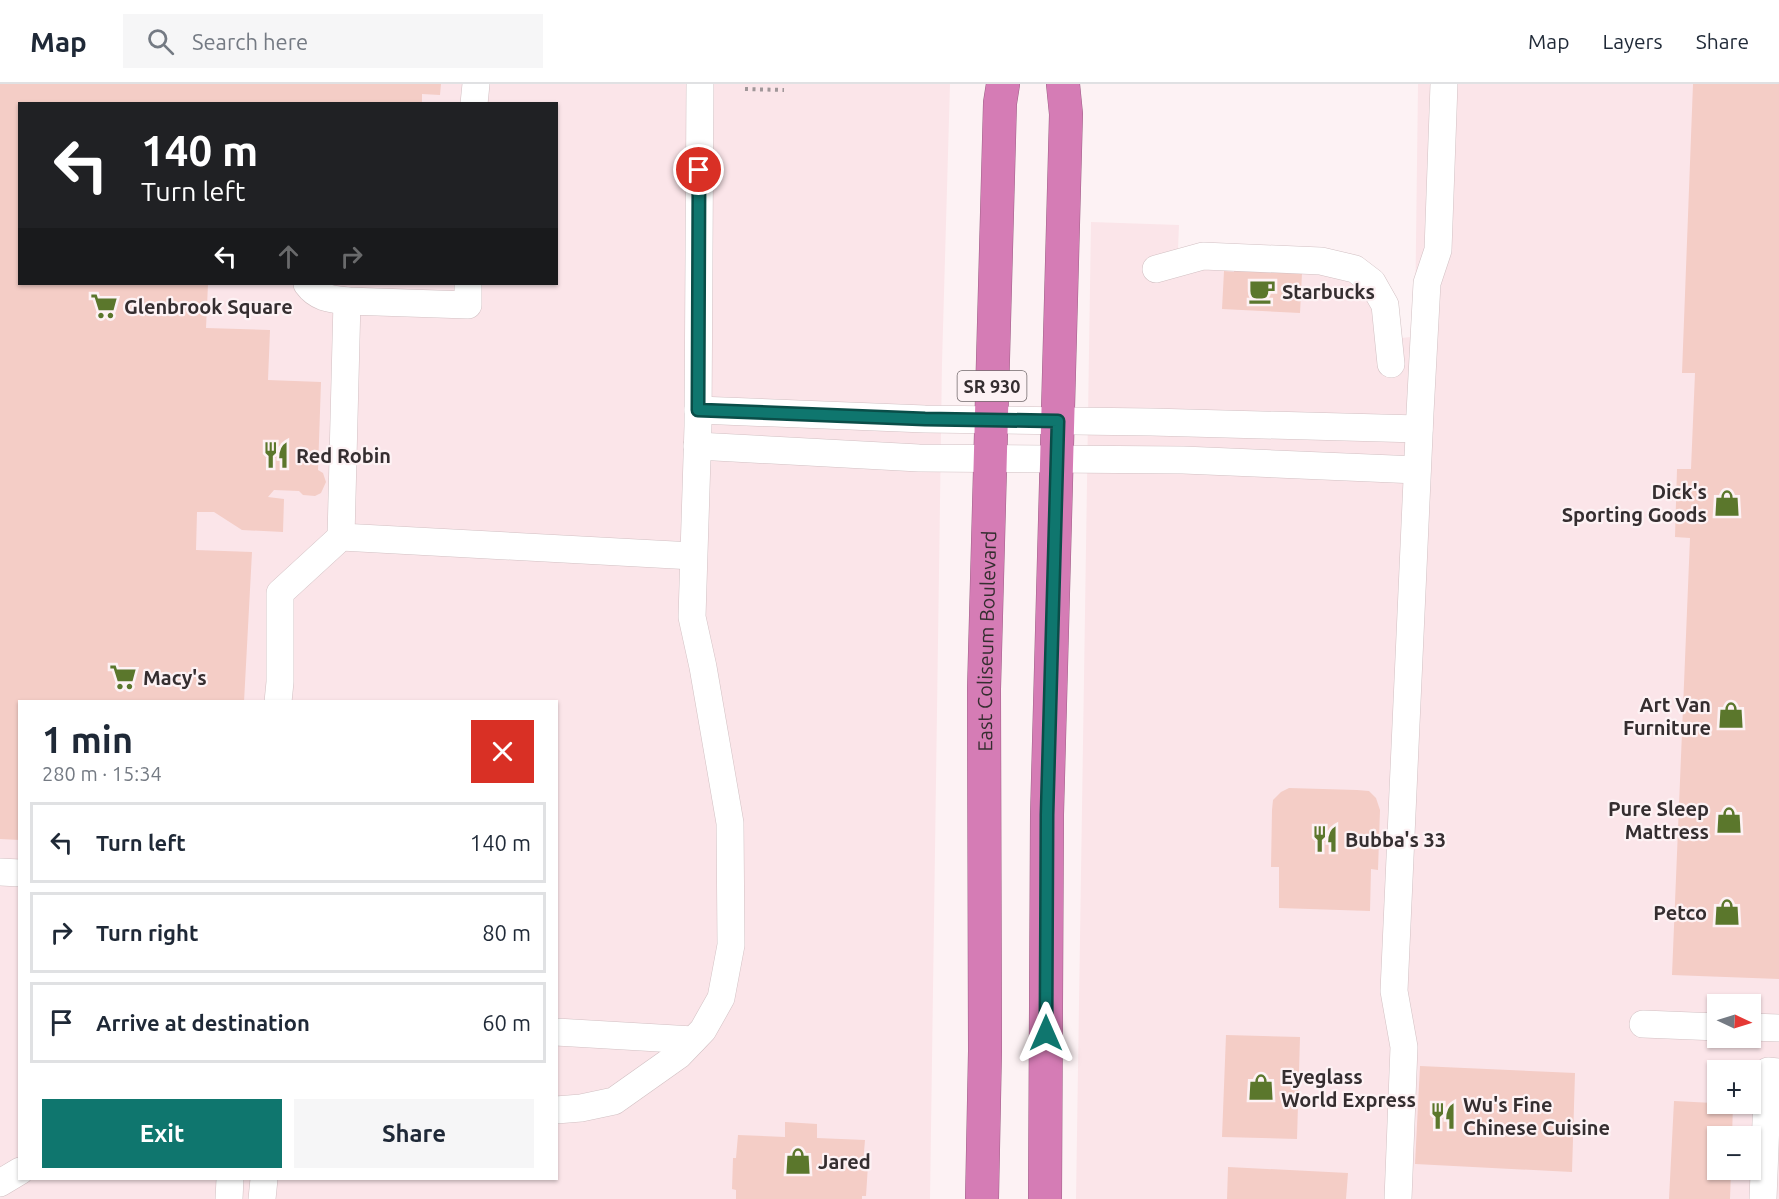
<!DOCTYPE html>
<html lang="en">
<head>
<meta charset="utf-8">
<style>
	body { margin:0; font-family:Ubuntu,sans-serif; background:#f6f6f7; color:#1f2937; height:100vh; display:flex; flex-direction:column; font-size:22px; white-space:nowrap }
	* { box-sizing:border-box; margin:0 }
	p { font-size:20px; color:#747a83 }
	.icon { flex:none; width:33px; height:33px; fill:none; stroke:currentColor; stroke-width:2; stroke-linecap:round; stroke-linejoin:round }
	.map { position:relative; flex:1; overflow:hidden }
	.drawer { position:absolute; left:18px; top:616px; width:540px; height:480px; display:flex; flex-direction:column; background:#fff; border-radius:0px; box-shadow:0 2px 4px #0004 }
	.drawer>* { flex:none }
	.top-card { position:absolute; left:18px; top:18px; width:540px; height:183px; border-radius:0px; box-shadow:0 2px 4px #0004; background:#202124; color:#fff; overflow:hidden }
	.needle { width:39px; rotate:94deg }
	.buttons { position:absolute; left:1707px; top:910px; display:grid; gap:12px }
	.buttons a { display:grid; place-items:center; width:54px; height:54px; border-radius:0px; background:#fff; box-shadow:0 2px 4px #0004; font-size:30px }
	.pin { position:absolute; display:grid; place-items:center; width:51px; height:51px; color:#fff; margin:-26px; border:3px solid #fff; border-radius:50%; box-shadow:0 2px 6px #0007 }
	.me { position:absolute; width:66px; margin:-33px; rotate:0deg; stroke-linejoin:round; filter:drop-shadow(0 0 4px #0008) }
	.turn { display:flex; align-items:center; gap:21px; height:126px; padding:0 24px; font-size:27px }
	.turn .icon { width:78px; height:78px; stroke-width:2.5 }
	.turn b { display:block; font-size:42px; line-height:51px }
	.lanes { display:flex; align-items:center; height:57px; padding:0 24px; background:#0003; justify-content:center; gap:30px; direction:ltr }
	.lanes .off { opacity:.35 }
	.round { display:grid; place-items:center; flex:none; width:63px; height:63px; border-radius:0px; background:#f6f6f7 }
	.headline { display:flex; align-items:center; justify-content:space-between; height:102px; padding:0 24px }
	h1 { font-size:36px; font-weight:700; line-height:45px }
	.cta { display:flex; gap:12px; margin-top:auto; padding:12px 24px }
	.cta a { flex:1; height:69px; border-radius:0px; background:#0f766e; color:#fff; font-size:24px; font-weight:700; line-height:69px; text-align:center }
	.cta a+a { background:#f6f6f7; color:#1f2937 }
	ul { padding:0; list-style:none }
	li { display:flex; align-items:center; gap:18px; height:81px; margin:0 12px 9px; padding:0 12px; border:3px solid #e0e1e3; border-radius:0px }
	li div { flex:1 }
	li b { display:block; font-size:22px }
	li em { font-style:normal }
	header { display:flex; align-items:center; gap:36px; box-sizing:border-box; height:84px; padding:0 30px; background:#fff; border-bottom:2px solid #e0e1e3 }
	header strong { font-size:28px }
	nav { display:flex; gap:33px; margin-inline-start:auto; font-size:21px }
	.search { width:420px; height:54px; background:#f6f6f7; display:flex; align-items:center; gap:15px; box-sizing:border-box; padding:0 21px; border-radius:0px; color:#747a83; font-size:22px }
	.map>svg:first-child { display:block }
</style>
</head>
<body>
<header>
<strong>Map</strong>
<div class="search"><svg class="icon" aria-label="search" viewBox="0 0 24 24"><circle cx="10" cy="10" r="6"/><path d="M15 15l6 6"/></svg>Search here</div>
<nav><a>Map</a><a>Layers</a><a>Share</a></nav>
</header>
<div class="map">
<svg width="1779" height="1115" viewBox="0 0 1779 1115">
	<rect width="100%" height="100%" fill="#fdf2f4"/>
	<g fill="#fbe5e9" fill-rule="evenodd">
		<path d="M0,0H950L942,279L930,1115H0ZM20,20H556V200H20ZM20,618H556V1095H20Z"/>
		<path d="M1418,0H1779V1115H1076L1091,138L1179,141L1178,165L1209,161L1359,172L1381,188L1394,214L1398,249L1402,254L1410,253L1414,247L1415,237ZM1718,921H1750V954H1718ZM1718,987H1750V1020H1718ZM1718,1053H1750V1086H1718Z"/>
	</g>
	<g fill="#f4cdc6">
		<polygon points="0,0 441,0 440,11 422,10 422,20 20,20 20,200 208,200 206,244 270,246 268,296 321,298 318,386 323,389 326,398 321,409 315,412 303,411 299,407 274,406 268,413 284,415 283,448 242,446 214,428 197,428 196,466 252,468 244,618 20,618 20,756 0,755"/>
		<polygon points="1693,0 1779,0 1779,895 1672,891 1690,454 1675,453 1677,385 1691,385 1695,289 1682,289"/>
		<polygon points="1234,181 1302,189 1300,229 1222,225 1224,187 1234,188"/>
		<polygon points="1289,704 1357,706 1369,707 1376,714 1380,726 1378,786 1371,785 1370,827 1279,824 1279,783 1271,783 1272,726 1273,716 1281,708"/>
		<polygon points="1226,951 1300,953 1297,1055 1222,1053"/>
		<polygon points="1420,982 1575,989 1572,1088 1415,1080"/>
		<polygon points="1674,1017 1733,1020 1732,1053 1718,1053 1718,1086 1731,1086 1730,1115 1669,1115"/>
		<polygon points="785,1038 817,1040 817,1054 865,1056 863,1080 868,1081 866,1112 862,1112 862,1115 736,1115 736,1106 732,1105 733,1074 736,1074 738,1051 785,1053"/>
		<polygon points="1228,1083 1348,1089 1346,1115 1227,1115"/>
	</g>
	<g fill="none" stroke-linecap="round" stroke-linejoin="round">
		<defs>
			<g id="minor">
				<polyline points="474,20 476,0"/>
				<polyline points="1156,185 1203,172 1321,177 1355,185 1372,198 1385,221 1391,280"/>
				<path d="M307,200C317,214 330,215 347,217"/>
				<polyline points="468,200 468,221 347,217 341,453 693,472"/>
				<polyline points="698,326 925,335 1151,338 1419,345"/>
				<polyline points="697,362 919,374 1183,376 1417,386"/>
				<polyline points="278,618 280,598 280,509 341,453"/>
				<polyline points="0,788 20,789"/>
				<polyline points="1643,940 1718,943"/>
				<polyline points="1750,943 1779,944"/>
				<polyline points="556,948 693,956"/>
				<polyline points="556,1026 581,1024 614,1017 679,971 703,946 721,914 731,861 730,739 703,583 692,533 698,342 700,0"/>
				<polyline points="0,1099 20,1087"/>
				<polyline points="229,1115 230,1095"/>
				<polyline points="262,1115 264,1095"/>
				<polyline points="1398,1115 1404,963 1394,907 1420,329 1427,199 1438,166 1444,0"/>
				<polyline points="1763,1115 1768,987 1779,988"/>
			</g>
			<g id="highway">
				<path id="s1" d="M982,1115L985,967L984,605L1000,19L1003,0"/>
				<polyline points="1045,1115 1047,731 1066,30 1063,0"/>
			</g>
		</defs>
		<use href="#minor" stroke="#d2c0c3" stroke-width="28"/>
		<use href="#highway" stroke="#9d6186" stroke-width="34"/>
		<polyline stroke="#a09799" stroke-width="4" stroke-dasharray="3 4.5" stroke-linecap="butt" points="745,5 784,6"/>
		<use href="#minor" stroke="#fff" stroke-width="27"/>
		<use href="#highway" stroke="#d57cb5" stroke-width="33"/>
	</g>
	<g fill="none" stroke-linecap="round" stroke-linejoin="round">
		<defs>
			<polyline id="route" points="699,86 698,326 925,335 1058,337 1047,731 1046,949"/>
		</defs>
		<use href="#route" stroke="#0a4d48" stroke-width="15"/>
		<use href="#route" stroke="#0f766e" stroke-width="10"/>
	</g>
	<defs>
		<symbol id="cafe-bare" viewBox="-9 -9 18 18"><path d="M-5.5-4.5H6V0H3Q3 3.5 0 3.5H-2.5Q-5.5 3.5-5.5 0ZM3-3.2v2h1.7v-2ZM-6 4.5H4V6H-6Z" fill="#5b772c" stroke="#fdf2f4" stroke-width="2.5" paint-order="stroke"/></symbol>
		<symbol id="supermarket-bare" viewBox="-9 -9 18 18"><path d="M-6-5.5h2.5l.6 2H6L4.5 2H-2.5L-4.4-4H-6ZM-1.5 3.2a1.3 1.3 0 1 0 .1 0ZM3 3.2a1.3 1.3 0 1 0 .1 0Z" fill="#5b772c" stroke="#fdf2f4" stroke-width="2.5" paint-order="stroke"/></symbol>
		<symbol id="restaurant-bare" viewBox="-9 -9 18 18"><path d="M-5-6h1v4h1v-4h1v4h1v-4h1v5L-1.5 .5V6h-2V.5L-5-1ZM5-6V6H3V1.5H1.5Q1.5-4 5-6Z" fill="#5b772c" stroke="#fdf2f4" stroke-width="2.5" paint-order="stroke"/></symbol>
		<symbol id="shop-bare" viewBox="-9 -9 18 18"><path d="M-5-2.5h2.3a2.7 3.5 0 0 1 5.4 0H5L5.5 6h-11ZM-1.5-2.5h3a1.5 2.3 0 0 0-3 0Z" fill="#5b772c" stroke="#fdf2f4" stroke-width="2.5" paint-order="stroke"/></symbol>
	</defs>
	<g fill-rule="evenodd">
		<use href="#cafe-bare" x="1243" y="188" width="38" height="38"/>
		<use href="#supermarket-bare" x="85" y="203" width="38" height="38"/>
		<use href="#restaurant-bare" x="257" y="352" width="38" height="38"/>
		<use href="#shop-bare" x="1708" y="400" width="38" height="38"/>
		<use href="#supermarket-bare" x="104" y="574" width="38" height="38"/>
		<use href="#shop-bare" x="1712" y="612" width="38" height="38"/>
		<use href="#shop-bare" x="1710" y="717" width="38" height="38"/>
		<use href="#restaurant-bare" x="1306" y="736" width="38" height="38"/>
		<use href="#shop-bare" x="1708" y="809" width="38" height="38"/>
		<use href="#shop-bare" x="1242" y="984" width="38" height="38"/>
		<use href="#restaurant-bare" x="1424" y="1013" width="38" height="38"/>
		<use href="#shop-bare" x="779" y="1058" width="38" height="38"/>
	</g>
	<g text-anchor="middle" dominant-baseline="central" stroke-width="4.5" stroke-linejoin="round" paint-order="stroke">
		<rect fill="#fdf2f4" stroke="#71696b" stroke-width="1.5" x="957.5" y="287" width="69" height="30" rx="4.5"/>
		<g font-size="18" font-weight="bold" fill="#352e30">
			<text x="992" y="302">SR 930</text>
		</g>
		<g font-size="20" font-weight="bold" fill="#352e30" stroke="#fdf2f4" text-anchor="start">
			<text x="1282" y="207">Starbucks</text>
			<text x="124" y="222">Glenbrook Square</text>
			<text x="296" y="371">Red Robin</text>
			<text x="1707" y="407" text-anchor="end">Dick's<tspan x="1707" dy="23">Sporting Goods</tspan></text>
			<text x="143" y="593">Macy's</text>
			<text x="1711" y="620" text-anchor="end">Art Van<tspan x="1711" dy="23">Furniture</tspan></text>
			<text x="1709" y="724" text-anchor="end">Pure Sleep<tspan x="1709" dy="23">Mattress</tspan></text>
			<text x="1345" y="755">Bubba's 33</text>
			<text x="1707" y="828" text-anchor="end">Petco</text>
			<text x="1281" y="992">Eyeglass<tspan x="1281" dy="23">World Express</tspan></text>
			<text x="1463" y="1020">Wu's Fine<tspan x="1463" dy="23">Chinese Cuisine</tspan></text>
			<text x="818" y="1077">Jared</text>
		</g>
		<g font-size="20" fill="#352e30" stroke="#fdf2f4">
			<text stroke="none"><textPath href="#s1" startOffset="558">East Coliseum Boulevard</textPath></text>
		</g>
	</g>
</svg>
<div class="buttons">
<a><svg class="needle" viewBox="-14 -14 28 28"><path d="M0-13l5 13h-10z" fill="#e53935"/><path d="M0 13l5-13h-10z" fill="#747a83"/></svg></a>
<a>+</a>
<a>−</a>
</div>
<div class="pin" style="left:699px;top:86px;background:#d93025"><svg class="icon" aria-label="arrive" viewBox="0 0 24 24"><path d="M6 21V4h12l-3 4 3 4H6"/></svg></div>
<svg class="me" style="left:1046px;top:949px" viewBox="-20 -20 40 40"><path d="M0-17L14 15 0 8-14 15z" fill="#0f766e" stroke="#fff" stroke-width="4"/></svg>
<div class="top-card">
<div class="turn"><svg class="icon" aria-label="left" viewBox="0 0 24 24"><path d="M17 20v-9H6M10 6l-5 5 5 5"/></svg><div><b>140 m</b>Turn left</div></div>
<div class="lanes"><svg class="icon" aria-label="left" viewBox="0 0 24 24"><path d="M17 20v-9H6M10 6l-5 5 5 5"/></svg><svg class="icon off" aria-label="ahead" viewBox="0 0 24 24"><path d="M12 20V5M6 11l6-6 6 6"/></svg><svg class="icon off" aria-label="right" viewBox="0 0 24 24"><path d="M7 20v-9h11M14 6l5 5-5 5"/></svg></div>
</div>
<section class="drawer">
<div class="headline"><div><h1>1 min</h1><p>280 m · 15:34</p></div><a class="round" style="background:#d93025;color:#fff"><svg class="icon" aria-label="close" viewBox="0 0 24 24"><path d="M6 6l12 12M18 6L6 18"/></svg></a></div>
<ul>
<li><svg class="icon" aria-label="left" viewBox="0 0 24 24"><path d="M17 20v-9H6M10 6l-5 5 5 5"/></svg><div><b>Turn left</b></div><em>140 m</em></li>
<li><svg class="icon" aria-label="right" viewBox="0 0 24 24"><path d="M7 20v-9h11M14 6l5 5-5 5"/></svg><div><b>Turn right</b></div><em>80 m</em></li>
<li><svg class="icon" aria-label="arrive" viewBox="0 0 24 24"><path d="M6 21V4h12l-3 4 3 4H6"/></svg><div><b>Arrive at destination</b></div><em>60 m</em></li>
</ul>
<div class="cta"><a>Exit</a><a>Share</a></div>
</section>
</div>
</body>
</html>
